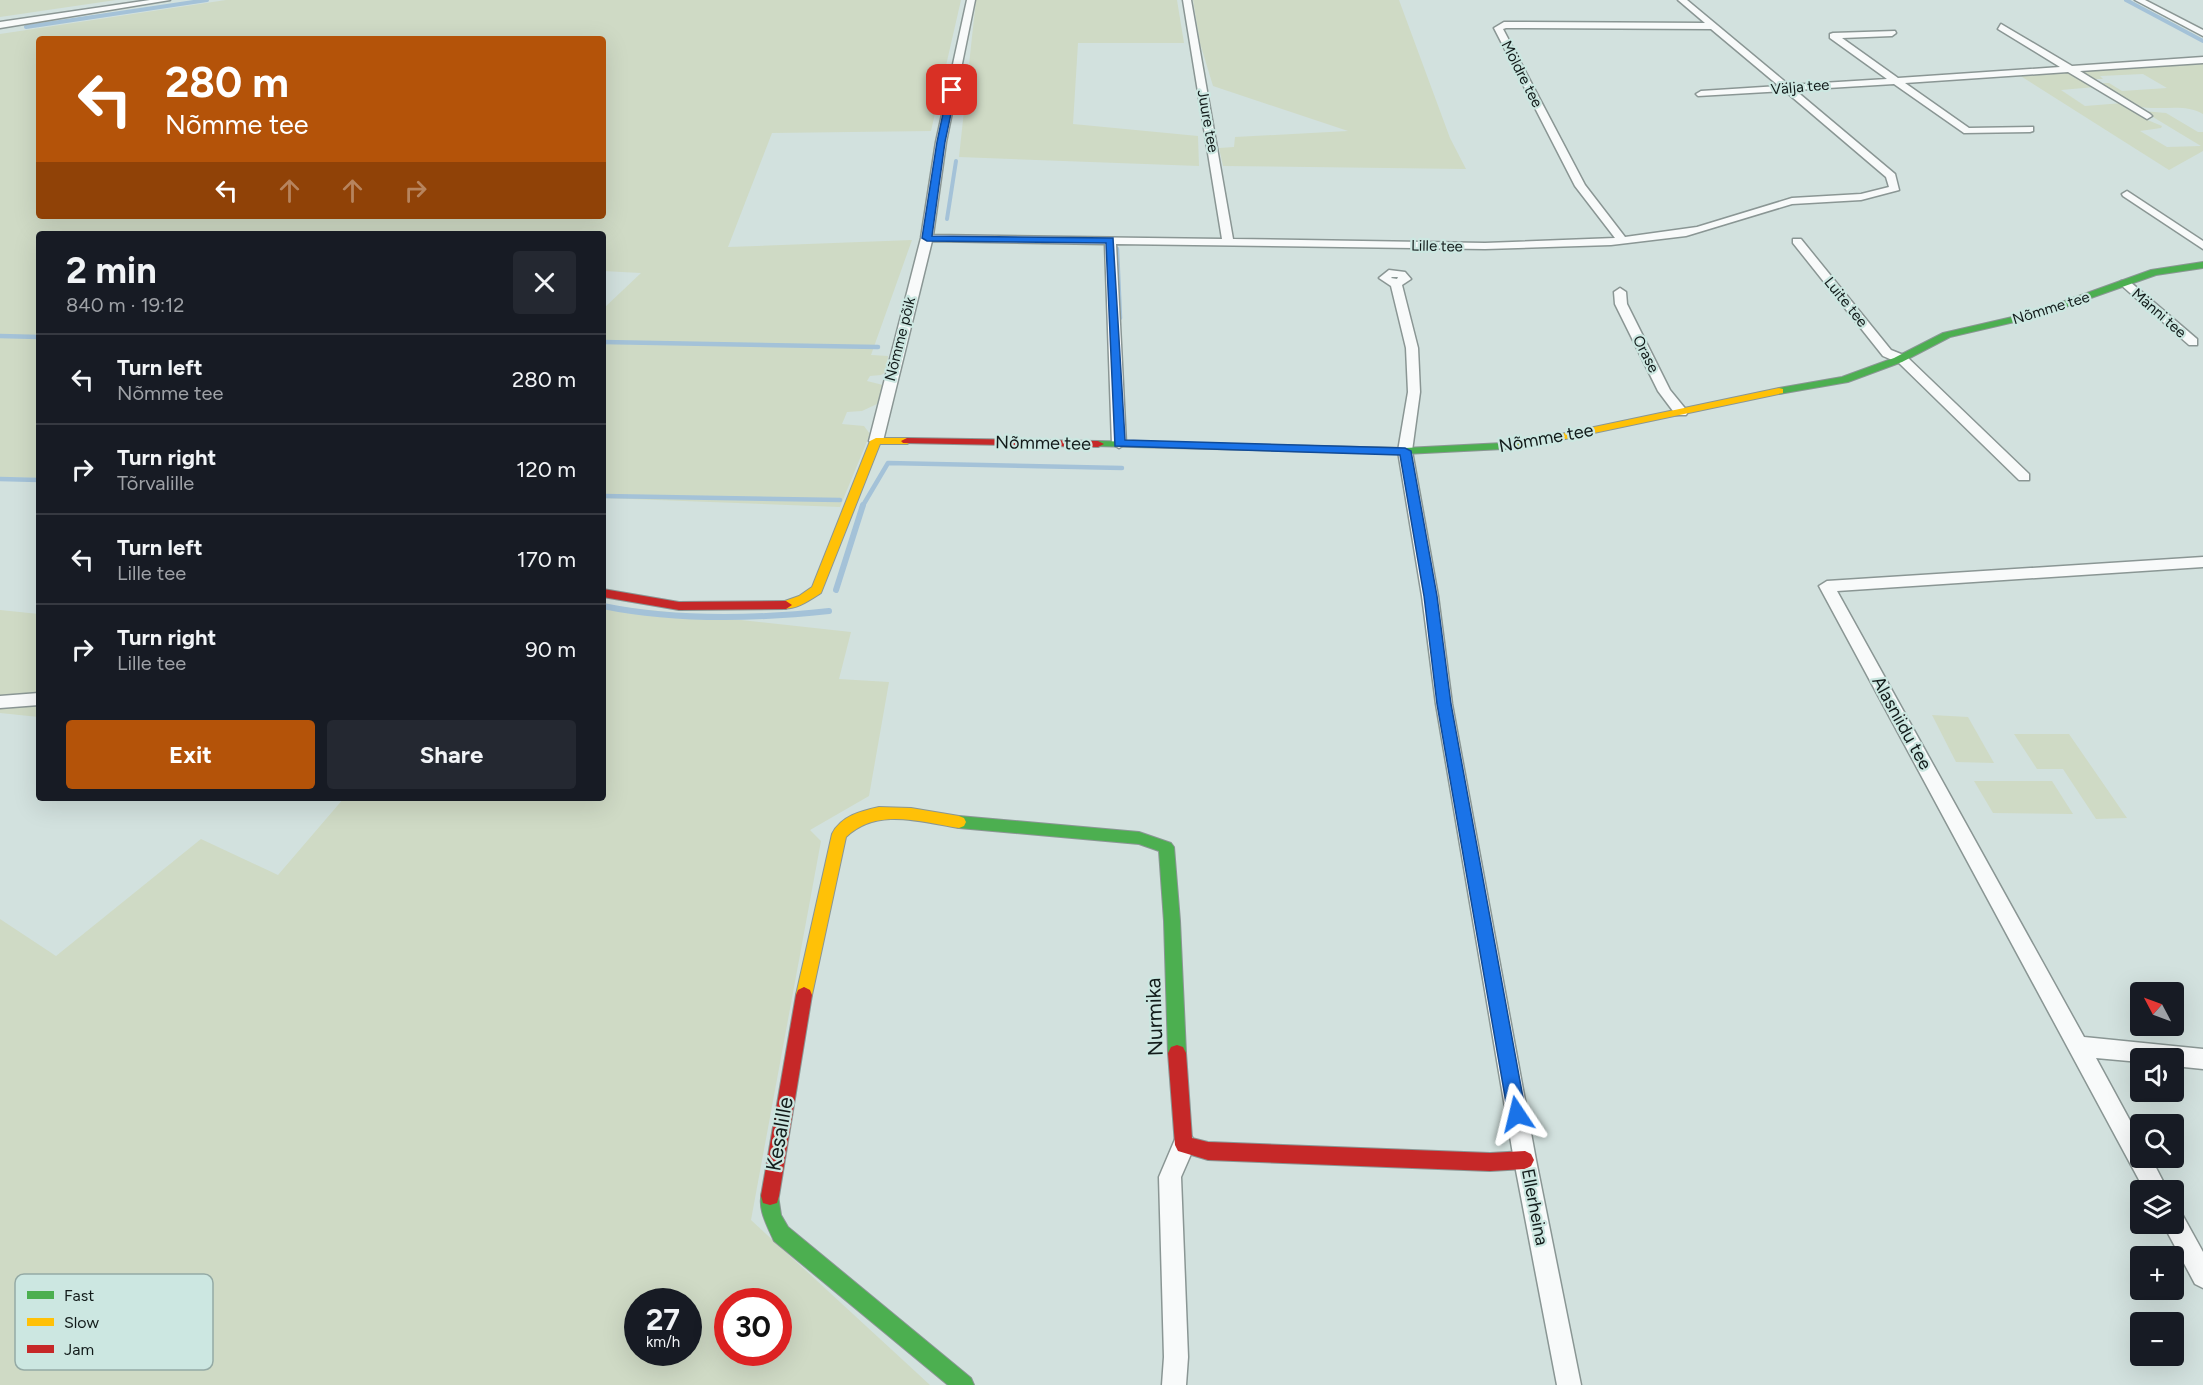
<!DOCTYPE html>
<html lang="en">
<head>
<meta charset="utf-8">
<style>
	body { margin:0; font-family:Figtree,sans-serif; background:#242831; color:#f1f3f6; height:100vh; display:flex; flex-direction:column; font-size:22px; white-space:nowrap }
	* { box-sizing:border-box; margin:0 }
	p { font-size:20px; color:#9ea1a6 }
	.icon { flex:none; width:33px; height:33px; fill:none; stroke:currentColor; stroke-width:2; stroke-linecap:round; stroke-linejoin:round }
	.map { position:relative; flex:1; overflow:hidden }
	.details { position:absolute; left:36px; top:231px; width:570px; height:570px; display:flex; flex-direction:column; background:#171b24; border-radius:6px; box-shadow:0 6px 24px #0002 }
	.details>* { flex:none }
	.banner { position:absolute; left:36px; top:36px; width:570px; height:183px; border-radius:6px; box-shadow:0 6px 24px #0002; background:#b45309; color:#fff; overflow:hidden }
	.needle { width:39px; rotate:311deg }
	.fabs { position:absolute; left:2130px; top:982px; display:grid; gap:12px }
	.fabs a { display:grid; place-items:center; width:54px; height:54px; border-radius:6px; background:#171b24; box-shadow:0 6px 24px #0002; font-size:30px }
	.speed { position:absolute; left:624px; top:1288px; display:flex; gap:12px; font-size:30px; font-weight:700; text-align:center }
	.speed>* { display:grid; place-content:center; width:78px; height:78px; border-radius:50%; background:#171b24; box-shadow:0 6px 24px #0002; line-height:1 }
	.speed small { font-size:15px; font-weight:400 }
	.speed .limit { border:9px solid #d22; background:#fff; color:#111 }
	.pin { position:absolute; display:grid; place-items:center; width:51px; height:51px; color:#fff; margin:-26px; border-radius:12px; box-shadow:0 3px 9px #0006 }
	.me { position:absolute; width:66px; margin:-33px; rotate:350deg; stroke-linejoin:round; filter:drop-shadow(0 0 4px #0008) }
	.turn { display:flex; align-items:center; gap:21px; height:126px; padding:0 30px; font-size:27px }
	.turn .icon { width:78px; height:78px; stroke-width:2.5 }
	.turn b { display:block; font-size:42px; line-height:51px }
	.lanes { display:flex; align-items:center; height:57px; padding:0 30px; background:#0003; justify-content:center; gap:30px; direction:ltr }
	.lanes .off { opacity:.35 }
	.round { display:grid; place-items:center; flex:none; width:63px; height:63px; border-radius:6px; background:#242831 }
	.head { display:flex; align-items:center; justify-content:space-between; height:102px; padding:0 30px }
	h1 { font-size:36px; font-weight:700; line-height:45px }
	.cta { display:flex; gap:12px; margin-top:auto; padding:12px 30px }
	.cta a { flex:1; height:69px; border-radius:6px; background:#b45309; color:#fff; font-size:24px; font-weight:700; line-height:69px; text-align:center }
	.cta a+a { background:#242831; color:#f1f3f6 }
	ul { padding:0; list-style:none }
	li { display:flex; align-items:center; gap:18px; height:90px; padding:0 30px; border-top:2px solid #363941 }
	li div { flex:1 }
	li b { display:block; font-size:22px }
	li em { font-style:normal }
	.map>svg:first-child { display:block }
</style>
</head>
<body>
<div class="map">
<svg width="2203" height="1385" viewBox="0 0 2203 1385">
	<rect width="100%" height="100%" fill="#d2e1de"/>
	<g fill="#cfdac5" fill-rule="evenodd">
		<polygon points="0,0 116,0 0,17"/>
		<path d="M226,0H961L931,131L772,133L728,247L912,240L871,355L888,356L886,372L881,375L870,376L867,381L883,385L877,404L862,411L847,412L842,424L864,426L870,434L840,507L603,498V309L641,273L603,271V234H39V478L0,477V34ZM39,39H603V216H39Z"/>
		<polygon points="976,0 1177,0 1184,43 1078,43 1073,124 1198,136 1199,166 959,157"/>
		<polygon points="1193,0 1399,0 1450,138 1466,169 1223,166 1219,148 1234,147 1235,137 1348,131 1213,86 1200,43"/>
		<path d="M2203,62V114C2183,102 2159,112 2137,106C2124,102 2111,91 2100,83H2109L2122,91L2167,88L2143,74L2100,76L2103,79H2092L2083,73L2084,71Z"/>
		<polygon points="2066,71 2095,87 2061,90 2085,106 2123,103 2145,119 2162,126 2161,128 2140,131 2167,147 2201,146 2143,111 2166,113 2198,132 2203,132 2203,151 2169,170 2019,75"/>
		<path d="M603,605L851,632L839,679L889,682L869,796L810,830L821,841L751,1220L930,1385H0V919L56,956L201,839L278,875L344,798H603ZM638,1302H688V1353H638ZM728,1302H778V1353H728Z"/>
		<polygon points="0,610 39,614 39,717 0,713"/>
		<polygon points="1932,715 1968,717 1994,763 1956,762"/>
		<polygon points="2014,734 2069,734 2127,818 2096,819 2063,769 2037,769"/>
		<polygon points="1974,781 2052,781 2073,814 1993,813"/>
	</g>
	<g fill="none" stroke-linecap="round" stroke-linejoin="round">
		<g stroke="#a4c2d8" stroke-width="4">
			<polyline points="2126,0 2203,41"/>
			<polyline points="26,27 207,0"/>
			<polyline points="947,219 956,161"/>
		</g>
		<g stroke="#a4c2d8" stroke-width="4.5">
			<polyline points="1117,249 1120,318"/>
			<polyline points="0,336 39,337"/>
			<polyline points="603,342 878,347"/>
			<polyline points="0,479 39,480"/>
			<polyline points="603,496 840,500"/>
			<polyline points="862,507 888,463 1122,468"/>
		</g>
		<g stroke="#a4c2d8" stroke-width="6">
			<polyline points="836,590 863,505"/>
			<path d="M603,606C676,621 755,619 829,611"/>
		</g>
		<defs>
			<g id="street">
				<polygon points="150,0 170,0 0,28 0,22"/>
				<path d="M967,0H975L946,142L933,235L1222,239L1183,0H1191L1233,239L1485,243L1615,238L1575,186L1494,28L1504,22L1705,23L1678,0H1687L1789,85L1887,79L1830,38V34L1833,33L1895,31L1896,33L1892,36L1842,38L1898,78L2060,67L1998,29L2001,24L2072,66L2203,57V63L2080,71L2150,114L2152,116L2147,119L2068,72L1905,83L1969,128L2033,127V131L2030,132L1964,133L1894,84L1795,90L1895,174L1899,190L1861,200L1792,204L1686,236L1611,245L1485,249L1116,244L1126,444L1119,448L1112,444L1105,244L932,241L883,441L876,445L869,441L921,238L936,142ZM1506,28L1711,29L1779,86L1701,91L1696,94L1698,96L1785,91L1886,177L1889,187L1861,194L1792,198L1697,227L1625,237L1585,185L1503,29Z"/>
				<polygon points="2135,0 2145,0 2203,30 2203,36"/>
				<polygon points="2127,191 2203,241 2203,249 2123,196 2122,194"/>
				<polygon points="1793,239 1801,239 1891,350 1906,356 2029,474 2029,480 2019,480 1899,363 1883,356 1793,243"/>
				<path d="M1389,270L1405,272L1411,279L1402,285L1418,348L1420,392L1412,451L1438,596L1452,704L1536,1160L1581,1385H1557L1514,1160L1436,704L1422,596L1398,451L1408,392L1406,348L1391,286L1379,278ZM1398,277L1397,279L1391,278L1392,277Z"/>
				<polygon points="2121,281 2129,281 2197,339 2197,345 2189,345 2121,285"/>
				<polygon points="1620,288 1626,292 1627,304 1670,390 1688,412 1686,415 1676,415 1658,391 1615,304 1614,292"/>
				<polygon points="2203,557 2203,567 1837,591 2084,1037 2203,1049 2203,1069 2174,1066 2174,1059 2140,1059 2140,1062 2096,1058 2140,1139 2140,1158 2151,1158 2168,1191 2145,1191 1819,586 1827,581"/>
				<polygon points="39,693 39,705 0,708 0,696"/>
				<polygon points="1184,1134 1192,1137 1195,1145 1181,1177 1188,1357 1186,1385 1162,1385 1164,1357 1159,1177 1176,1137"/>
				<polygon points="2174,1211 2182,1214 2203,1252 2203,1288 2195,1284 2163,1224 2174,1224"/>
			</g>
			<g id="fast">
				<polygon points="2203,262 2203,268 2156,275 2040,316 1950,337 1902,362 1848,382 1779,394 1774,391 1779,388 1842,377 1894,358 1943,333 2034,312 2151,270"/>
				<polygon points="1098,441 1405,448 1523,442 1529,445 1523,448 1405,454 1094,446 1092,444"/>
				<polygon points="959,816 1139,832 1171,843 1174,847 1180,921 1186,1053 1183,1059 1177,1061 1171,1059 1168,1053 1164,921 1159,851 1139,844 959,828 954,826 952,822 954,818"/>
				<path d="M770,1187L777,1189L781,1215L788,1227L971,1378L974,1385H948L774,1241C767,1225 756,1207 763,1189Z"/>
			</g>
			<g id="slow">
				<polygon points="1779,388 1783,389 1783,393 1523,448 1517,445 1523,442"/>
				<path d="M876,438H907L913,441L907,444H880L821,593C810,600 795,611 782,608L780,605L782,602L799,596L812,587L870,441Z"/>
				<path d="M879,807L911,808L959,816L964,818L966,822L964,826L959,828C921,822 877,807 846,837L812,995L810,1000L804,1003L798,1000L796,995L832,834C841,816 861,811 879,807Z"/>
			</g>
			<g id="jam">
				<polygon points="907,438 1098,441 1104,444 1098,447 903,443 901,441"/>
				<polygon points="603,589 679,602 786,601 792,605 786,609 679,610 603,597"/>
				<polygon points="804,987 810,990 812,995 779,1196 777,1203 770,1205 763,1203 761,1196 796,995 798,990"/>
				<polygon points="1177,1045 1183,1047 1186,1053 1192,1138 1208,1142 1490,1153 1525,1151 1531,1154 1534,1160 1531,1166 1525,1169 1490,1171 1208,1160 1178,1151 1175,1145 1168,1053 1171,1047"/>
			</g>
		</defs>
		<use href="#street" stroke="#8a9694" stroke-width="3"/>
		<use href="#fast" stroke="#8a9694" stroke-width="2"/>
		<use href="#slow" stroke="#8a9694" stroke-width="2"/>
		<use href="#jam" stroke="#8a9694" stroke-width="2"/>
		<use href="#street" fill="#f8fafa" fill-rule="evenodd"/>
		<use href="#fast" fill="#4caf50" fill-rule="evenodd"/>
		<use href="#slow" fill="#ffc107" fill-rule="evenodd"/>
		<use href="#jam" fill="#c62828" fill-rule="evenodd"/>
	</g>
	<polygon fill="#1a73e8" stroke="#114b97" stroke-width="1.5" points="952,88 956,90 945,142 932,236 1113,238 1125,440 1405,448 1411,451 1437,596 1451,704 1526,1114 1524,1120 1517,1123 1511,1120 1508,1114 1437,704 1424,596 1400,455 1115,446 1106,243 927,241 922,238 937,142 948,90"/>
	<g text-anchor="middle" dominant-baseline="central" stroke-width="4.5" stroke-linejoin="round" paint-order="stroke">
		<g font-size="15" fill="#121b1a" stroke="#cce7e1">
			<text transform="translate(1522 74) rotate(63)">Möldre tee</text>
			<text transform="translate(1800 87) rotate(-5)">Välja tee</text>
			<text transform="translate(1208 121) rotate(80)">Juure tee</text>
			<text transform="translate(1437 246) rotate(1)">Lille tee</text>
			<text transform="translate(1846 302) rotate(51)">Luite tee</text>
			<text transform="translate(2051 308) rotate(-17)">Nõmme tee</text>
			<text transform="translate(2159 313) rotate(41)">Männi tee</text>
			<text transform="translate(900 339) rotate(-76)">Nõmme põik</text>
			<text transform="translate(1646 354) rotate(63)">Orase</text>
		</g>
		<g font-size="18" fill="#121b1a" stroke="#cce7e1">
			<text transform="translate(1546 438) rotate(-10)">Nõmme tee</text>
			<text transform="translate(1043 443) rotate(1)">Nõmme tee</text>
			<text transform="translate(1902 723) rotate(61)">Alasniidu tee</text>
			<text transform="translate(1535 1207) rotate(79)">Ellerheina</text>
		</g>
		<g font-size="21" fill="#121b1a" stroke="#cce7e1">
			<text transform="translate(1154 1017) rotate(-92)">Nurmika</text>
			<text transform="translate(779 1134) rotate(-80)">Kesalille</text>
		</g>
	</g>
	<rect x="15" y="1274" width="198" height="96" rx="9" fill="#cce7e1" stroke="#94aaa5" stroke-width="1.5"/>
	<rect x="27" y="1291" width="27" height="8" fill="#4caf50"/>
	<rect x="27" y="1318" width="27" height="8" fill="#ffc107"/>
	<rect x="27" y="1345" width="27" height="8" fill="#c62828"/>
	<g font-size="16" fill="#121b1a">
		<text x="64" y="1301">Fast</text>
		<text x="64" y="1328">Slow</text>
		<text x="64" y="1355">Jam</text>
	</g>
</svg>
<div class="fabs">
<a><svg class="needle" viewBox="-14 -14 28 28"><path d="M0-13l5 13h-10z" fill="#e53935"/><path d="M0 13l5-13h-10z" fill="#9ea1a6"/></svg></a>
<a><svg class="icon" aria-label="sound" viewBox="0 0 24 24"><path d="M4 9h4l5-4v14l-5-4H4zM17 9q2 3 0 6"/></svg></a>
<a><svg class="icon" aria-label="search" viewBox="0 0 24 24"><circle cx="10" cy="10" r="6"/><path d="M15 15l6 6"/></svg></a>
<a><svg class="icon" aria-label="layers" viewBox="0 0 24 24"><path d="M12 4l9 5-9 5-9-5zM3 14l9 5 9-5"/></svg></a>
<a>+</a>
<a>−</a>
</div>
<div class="speed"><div>27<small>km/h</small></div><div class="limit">30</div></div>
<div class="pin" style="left:952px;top:90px;background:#d93025"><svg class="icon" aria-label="arrive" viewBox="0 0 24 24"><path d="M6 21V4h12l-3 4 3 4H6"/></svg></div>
<svg class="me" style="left:1517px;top:1114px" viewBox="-20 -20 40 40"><path d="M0-17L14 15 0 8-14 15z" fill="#1a73e8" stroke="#fff" stroke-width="4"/></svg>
<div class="banner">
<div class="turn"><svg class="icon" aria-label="left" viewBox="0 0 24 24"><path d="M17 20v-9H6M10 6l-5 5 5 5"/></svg><div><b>280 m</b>Nõmme tee</div></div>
<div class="lanes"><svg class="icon" aria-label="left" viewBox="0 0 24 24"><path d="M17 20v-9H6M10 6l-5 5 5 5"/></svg><svg class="icon off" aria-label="ahead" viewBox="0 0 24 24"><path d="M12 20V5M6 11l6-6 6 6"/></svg><svg class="icon off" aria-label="ahead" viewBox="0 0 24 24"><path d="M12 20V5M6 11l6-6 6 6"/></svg><svg class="icon off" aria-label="right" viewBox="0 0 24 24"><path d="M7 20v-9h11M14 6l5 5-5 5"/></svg></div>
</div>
<section class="details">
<div class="head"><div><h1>2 min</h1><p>840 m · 19:12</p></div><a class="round"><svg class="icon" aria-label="close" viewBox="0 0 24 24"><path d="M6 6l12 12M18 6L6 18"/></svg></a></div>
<ul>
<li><svg class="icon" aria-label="left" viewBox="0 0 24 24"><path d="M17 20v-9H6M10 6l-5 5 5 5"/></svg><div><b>Turn left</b><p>Nõmme tee</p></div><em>280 m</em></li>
<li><svg class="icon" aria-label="right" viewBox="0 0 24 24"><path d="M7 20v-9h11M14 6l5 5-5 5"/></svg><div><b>Turn right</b><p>Tõrvalille</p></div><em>120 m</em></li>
<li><svg class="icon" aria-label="left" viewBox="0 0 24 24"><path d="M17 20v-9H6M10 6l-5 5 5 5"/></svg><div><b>Turn left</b><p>Lille tee</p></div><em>170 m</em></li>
<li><svg class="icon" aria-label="right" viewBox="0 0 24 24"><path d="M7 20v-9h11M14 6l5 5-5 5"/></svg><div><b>Turn right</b><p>Lille tee</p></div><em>90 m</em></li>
</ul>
<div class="cta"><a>Exit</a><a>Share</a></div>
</section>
</div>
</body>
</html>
